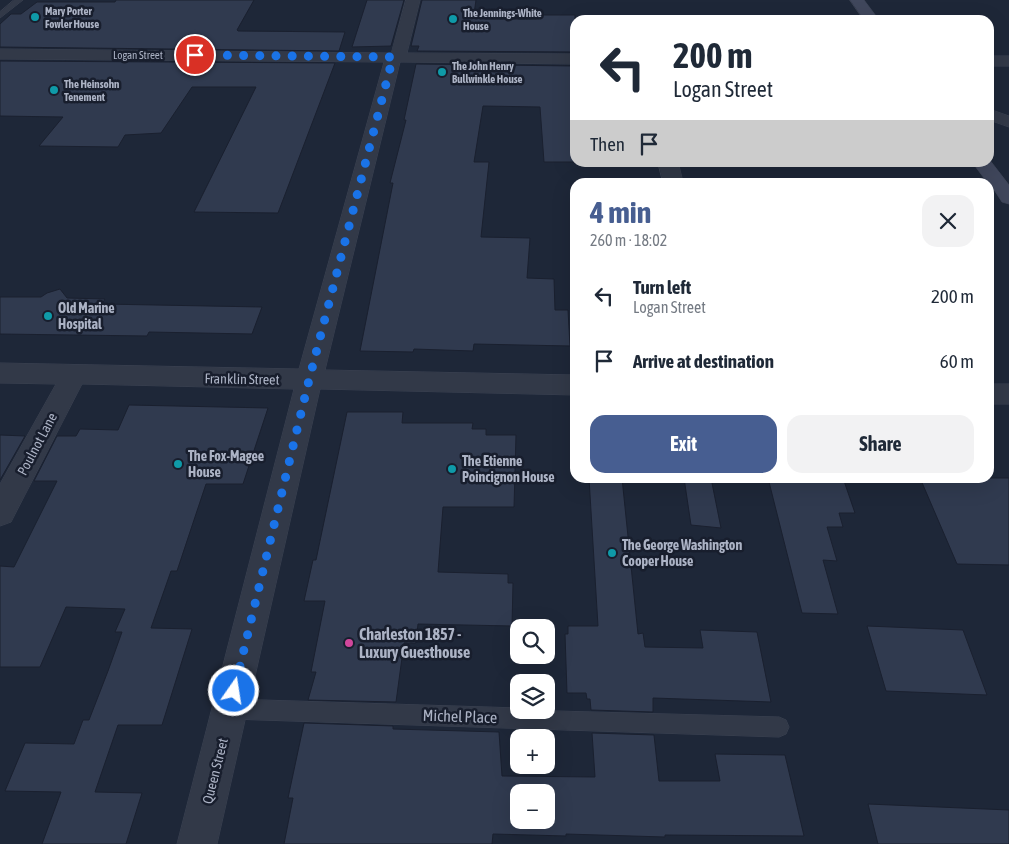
<!DOCTYPE html>
<html lang="en">
<head>
<meta charset="utf-8">
<style>
	body { margin:0; font-family:"Asap Condensed",sans-serif; background:#f2f2f3; color:#1f2937; height:100vh; display:flex; flex-direction:column; font-size:19px; white-space:nowrap }
	* { box-sizing:border-box; margin:0 }
	p { font-size:16px; color:#747a83 }
	.icon { flex:none; width:28px; height:28px; fill:none; stroke:currentColor; stroke-width:2; stroke-linecap:round; stroke-linejoin:round }
	.map { position:relative; flex:1; overflow:hidden }
	.details { position:absolute; left:570px; top:178px; width:424px; height:305px; display:flex; flex-direction:column; background:#fff; border-radius:15px; box-shadow:0 5px 20px #0002 }
	.details>* { flex:none }
	.banner { position:absolute; left:570px; top:15px; width:424px; height:152px; border-radius:15px; box-shadow:0 5px 20px #0002; background:#fff; color:#1f2937; overflow:hidden }
	.tools { position:absolute; left:510px; top:619px; display:grid; gap:10px }
	.tools a { display:grid; place-items:center; width:45px; height:45px; border-radius:10px; background:#fff; box-shadow:0 5px 20px #0002; font-size:25px }
	.pin { position:absolute; display:grid; place-items:center; width:42px; height:42px; color:#fff; margin:-21px; border:2px solid #fff; border-radius:50%; box-shadow:0 1px 5px #0007 }
	.me { position:absolute; width:55px; margin:-28px; rotate:13deg; stroke-linejoin:round; filter:drop-shadow(0 0 4px #0008) }
	.turn { display:flex; align-items:center; gap:18px; height:105px; padding:0 20px; font-size:22px }
	.turn .icon { width:65px; height:65px; stroke-width:2.5 }
	.turn b { display:block; font-size:35px; line-height:42px }
	.then { display:flex; align-items:center; height:48px; padding:0 20px; background:#0003; gap:10px; font-size:19px }
	.round { display:grid; place-items:center; flex:none; width:52px; height:52px; border-radius:15px; background:#f2f2f3 }
	.overview { display:flex; align-items:center; justify-content:space-between; height:85px; padding:0 20px }
	h1 { font-size:30px; font-weight:700; line-height:38px; color:#475e91 }
	.button { display:flex; gap:10px; margin-top:auto; padding:10px 20px }
	.button a { flex:1; height:58px; border-radius:15px; background:#475e91; color:#fff; font-size:20px; font-weight:700; line-height:58px; text-align:center }
	.button a+a { background:#f2f2f3; color:#1f2937 }
	ul { padding:0; list-style:none }
	li { display:flex; align-items:center; gap:15px; height:65px; padding:0 20px }
	li div { flex:1 }
	li b { display:block; font-size:19px }
	li em { font-style:normal }
	.map>svg:first-child { display:block }
</style>
</head>
<body>
<div class="map">
<svg width="1009" height="844" viewBox="0 0 1009 844">
	<rect width="100%" height="100%" fill="#1e2738"/>
	<g fill="#303a4f" stroke="#1a202f" fill-rule="evenodd">
		<polygon points="116,0 254,0 237,30 238,31 345,32 339,51 0,47 0,24 11,14 21,14 37,2 115,2"/>
		<polygon points="367,0 404,0 391,46 352,47"/>
		<polygon points="422,0 476,0 474,14 480,14 480,19 539,19 539,15 575,15 575,52 417,51 419,46 411,46"/>
		<polygon points="0,61 335,63 278,213 194,212 256,87 192,87 161,133 125,135 118,147 39,146 63,117 0,116"/>
		<polygon points="416,64 575,66 575,162 544,162 540,107 483,106 474,162 489,162 481,237 530,238 527,278 554,279 555,310 568,310 570,346 474,344 473,351 414,349 413,352 360,351 393,183 390,183 406,120 404,120"/>
		<polygon points="60,289 67,298 105,299 102,304 262,307 252,334 149,332 147,336 0,334 0,297 41,297 47,293"/>
		<polygon points="129,405 268,408 243,484 206,484 177,571 171,571 151,628 192,629 162,725 118,725 95,792 142,793 126,844 42,844 61,792 5,791 25,743 74,744 83,720 89,720 108,671 122,632 115,632 125,609 66,607 40,667 0,667 0,566 14,567 57,481 34,481 57,436 76,436 80,429 118,430"/>
		<polygon points="347,412 403,412 402,423 473,423 472,429 486,429 486,435 516,435 514,507 443,507 438,572 508,574 508,583 513,583 512,626 418,624 416,643 404,643 396,702 308,700 316,672 311,672 325,601 304,601 313,560 316,560"/>
		<polygon points="0,435 25,436 0,480"/>
		<polygon points="589,478 622,478 638,634 643,633 645,647 703,648 700,630 757,632 771,702 653,698 653,712 591,710 590,699 587,699 586,693 567,693 565,634 568,634 568,626 598,626"/>
		<polygon points="684,478 711,478 721,528 691,525"/>
		<polygon points="768,478 843,478 855,513 839,513 843,527 827,527 837,561 823,560 838,614 802,613"/>
		<polygon points="920,478 1009,478 1009,565 957,564"/>
		<polygon points="867,626 963,630 987,695 886,691"/>
		<path d="M304,723L393,726V729L499,732L502,776L595,777L592,733L654,735L659,781H720L715,754L785,755L804,836L665,835V837L566,834V836L493,834L492,844H284L293,798H288ZM519,792H546V820H519Z"/>
		<polygon points="868,804 1009,810 1009,844 878,844"/>
	</g>
	<g fill="none" stroke-linecap="round" stroke-linejoin="round">
		<defs>
			<g id="service">
				<polygon points="14,0 23,0 0,18 0,12"/>
				<polygon points="230,699 519,708 519,710 779,717 786,720 789,727 786,734 779,737 230,719 223,716 220,709 223,702"/>
			</g>
			<g id="minor">
				<polygon points="406,0 420,0 407,53 575,54 575,64 400,62 325,370 575,375 575,395 320,389 217,844 177,844 294,389 82,384 11,522 0,526 0,484 56,384 0,383 0,363 299,369 384,62 0,59 0,49 391,53"/>
				<rect x="989" y="56" width="20" height="10"/>
				<polygon points="989,109 1009,116 1009,127 989,120"/>
				<polygon points="658,162 678,162 683,182 663,182"/>
				<rect x="989" y="384" width="20" height="20"/>
			</g>
			<g id="secondary">
				<polygon points="850,0 864,0 879,20 864,20"/>
				<polygon points="989,159 1009,185 1009,204 1002,202 989,182 987,182 972,162 989,162"/>
			</g>
		</defs>
		<use href="#service" stroke="#3b4252" stroke-width="1"/>
		<use href="#minor" stroke="#3b4252" stroke-width="1"/>
		<use href="#secondary" stroke="#3b4252" stroke-width="1"/>
		<use href="#service" fill="#323948" fill-rule="evenodd"/>
		<use href="#minor" fill="#323948" fill-rule="evenodd"/>
		<use href="#secondary" fill="#40475c" fill-rule="evenodd"/>
	</g>
	<g fill="none" stroke-linecap="round" stroke-linejoin="round">
		<polyline stroke="#1a73e8" stroke-width="9" stroke-dasharray="0 16.2" points="195,55 393,57 309,380 234,691"/>
	</g>
	<g fill="#0f9aa8" stroke="#181e2d" stroke-width="2">
		<circle cx="35" cy="17" r="5"/>
		<circle cx="453" cy="19" r="5"/>
		<circle cx="442" cy="72" r="5"/>
		<circle cx="54" cy="90" r="5"/>
		<circle cx="48" cy="316" r="5"/>
		<circle cx="178" cy="464" r="5"/>
		<circle cx="452" cy="469" r="5"/>
		<circle cx="612" cy="553" r="5"/>
	</g>
	<circle fill="#d1479c" stroke="#181e2d" stroke-width="2" cx="349" cy="643" r="5"/>
	<g text-anchor="middle" dominant-baseline="central" stroke-width="5" stroke-linejoin="round" paint-order="stroke">
		<g font-size="11" font-weight="bold" fill="#acb3c5" stroke="#181e2d" text-anchor="start">
			<text x="45" y="11">Mary Porter<tspan x="45" dy="13">Fowler House</tspan></text>
			<text x="463" y="13">The Jennings-White<tspan x="463" dy="13">House</tspan></text>
			<text x="452" y="66">The John Henry<tspan x="452" dy="13">Bullwinkle House</tspan></text>
			<text x="64" y="84">The Heinsohn<tspan x="64" dy="13">Tenement</tspan></text>
		</g>
		<g font-size="11" fill="#acb3c5" stroke="#181e2d">
			<text x="138" y="55">Logan Street</text>
		</g>
		<g font-size="14" font-weight="bold" fill="#acb3c5" stroke="#181e2d" text-anchor="start">
			<text x="58" y="308">Old Marine<tspan x="58" dy="16">Hospital</tspan></text>
			<text x="188" y="456">The Fox-Magee<tspan x="188" dy="16">House</tspan></text>
			<text x="462" y="461">The Etienne<tspan x="462" dy="16">Poincignon House</tspan></text>
			<text x="622" y="545">The George Washington<tspan x="622" dy="16">Cooper House</tspan></text>
		</g>
		<g font-size="14" fill="#acb3c5" stroke="#181e2d">
			<text transform="translate(242 379) rotate(1)">Franklin Street</text>
			<text transform="translate(37 444) rotate(-62)">Poulnot Lane</text>
			<text transform="translate(215 771) rotate(-76)">Queen Street</text>
		</g>
		<g font-size="16" font-weight="bold" fill="#acb3c5" stroke="#181e2d" text-anchor="start">
			<text x="359" y="634">Charleston 1857 -<tspan x="359" dy="18">Luxury Guesthouse</tspan></text>
		</g>
		<g font-size="16" fill="#acb3c5" stroke="#181e2d">
			<text transform="translate(460 716) rotate(2)">Michel Place</text>
		</g>
	</g>
</svg>
<div class="tools">
<a><svg class="icon" aria-label="search" viewBox="0 0 24 24"><circle cx="10" cy="10" r="6"/><path d="M15 15l6 6"/></svg></a>
<a><svg class="icon" aria-label="layers" viewBox="0 0 24 24"><path d="M12 4l9 5-9 5-9-5zM3 14l9 5 9-5"/></svg></a>
<a>+</a>
<a>−</a>
</div>
<div class="pin" style="left:195px;top:55px;background:#d93025"><svg class="icon" aria-label="arrive" viewBox="0 0 24 24"><path d="M6 21V4h12l-3 4 3 4H6"/></svg></div>
<svg class="me" style="left:234px;top:691px" viewBox="-20 -20 40 40"><circle r="17" fill="#1a73e8" stroke="#fff" stroke-width="3"/><path d="M0-11L8 9 0 5-8 9z" fill="#fff"/></svg>
<div class="banner">
<div class="turn"><svg class="icon" aria-label="left" viewBox="0 0 24 24"><path d="M17 20v-9H6M10 6l-5 5 5 5"/></svg><div><b>200 m</b>Logan Street</div></div>
<div class="then">Then<svg class="icon" aria-label="arrive" viewBox="0 0 24 24"><path d="M6 21V4h12l-3 4 3 4H6"/></svg></div>
</div>
<section class="details">
<div class="overview"><div><h1>4 min</h1><p>260 m · 18:02</p></div><a class="round"><svg class="icon" aria-label="close" viewBox="0 0 24 24"><path d="M6 6l12 12M18 6L6 18"/></svg></a></div>
<ul>
<li><svg class="icon" aria-label="left" viewBox="0 0 24 24"><path d="M17 20v-9H6M10 6l-5 5 5 5"/></svg><div><b>Turn left</b><p>Logan Street</p></div><em>200 m</em></li>
<li><svg class="icon" aria-label="arrive" viewBox="0 0 24 24"><path d="M6 21V4h12l-3 4 3 4H6"/></svg><div><b>Arrive at destination</b></div><em>60 m</em></li>
</ul>
<div class="button"><a>Exit</a><a>Share</a></div>
</section>
</div>
</body>
</html>
